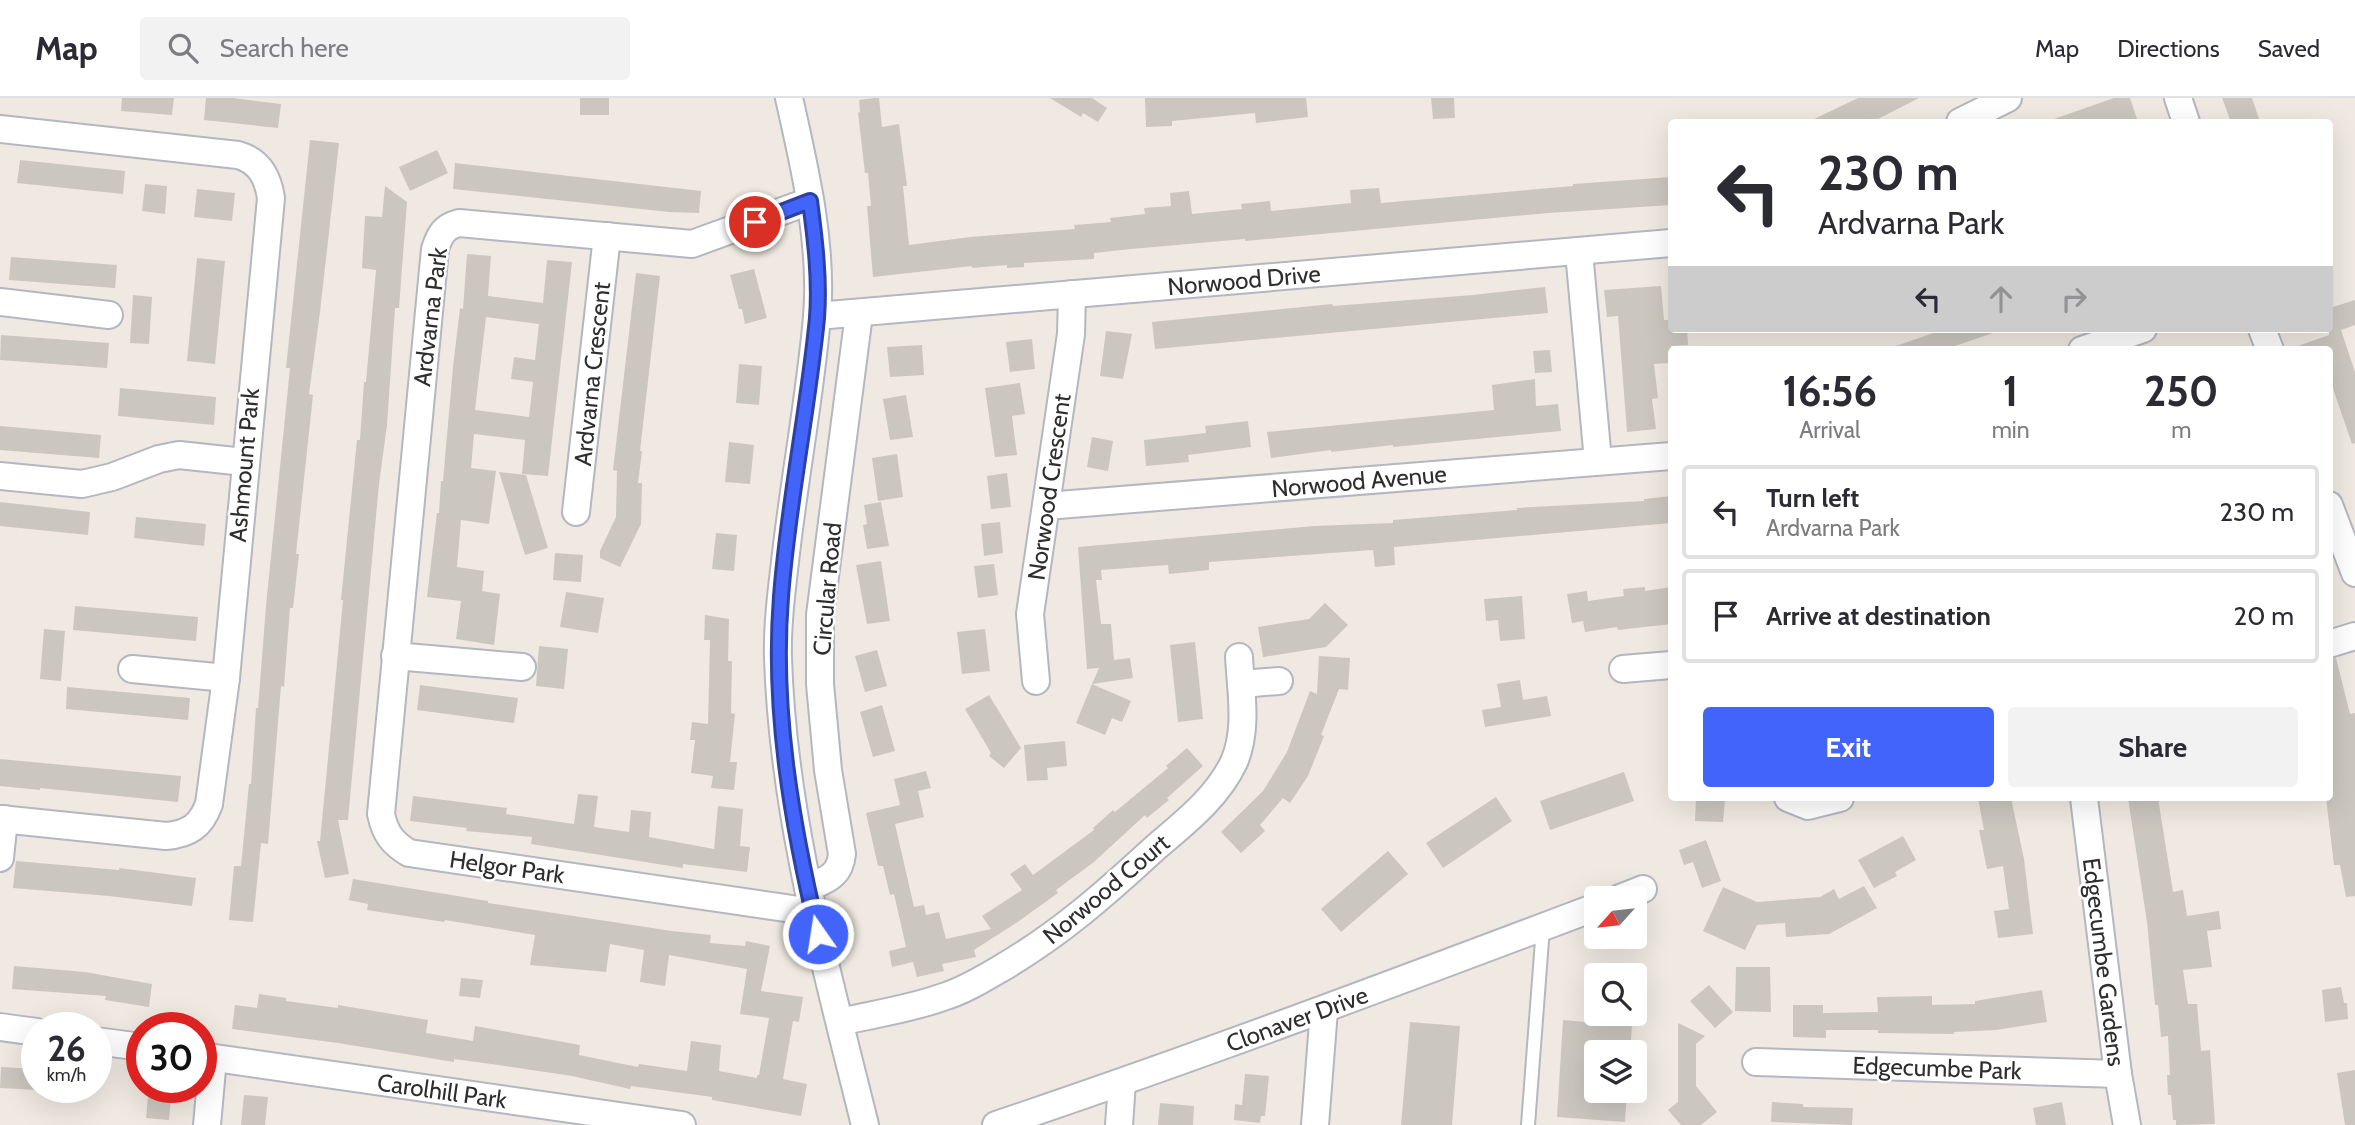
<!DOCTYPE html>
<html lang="en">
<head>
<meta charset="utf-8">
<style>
	body { margin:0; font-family:Cabin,sans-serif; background:#f2f2f3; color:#2b2b33; height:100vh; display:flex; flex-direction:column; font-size:26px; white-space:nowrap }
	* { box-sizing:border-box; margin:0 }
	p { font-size:23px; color:#7c7c81 }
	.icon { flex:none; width:38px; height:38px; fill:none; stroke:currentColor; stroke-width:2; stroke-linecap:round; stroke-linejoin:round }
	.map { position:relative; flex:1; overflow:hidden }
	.sheet { position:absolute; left:1668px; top:248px; width:665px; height:455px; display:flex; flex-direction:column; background:#fff; border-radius:7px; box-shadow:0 7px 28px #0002 }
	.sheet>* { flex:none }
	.banner { position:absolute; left:1668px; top:21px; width:665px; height:214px; border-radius:7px; box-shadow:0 7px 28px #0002; background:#fff; color:#2b2b33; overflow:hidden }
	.needle { width:46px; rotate:243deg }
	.controls { position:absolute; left:1584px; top:788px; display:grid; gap:14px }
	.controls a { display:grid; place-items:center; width:63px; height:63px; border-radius:7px; background:#fff; box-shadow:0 7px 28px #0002; font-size:35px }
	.speed { position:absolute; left:21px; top:914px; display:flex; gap:14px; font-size:35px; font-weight:700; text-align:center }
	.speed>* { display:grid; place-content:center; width:91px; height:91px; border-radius:50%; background:#fff; box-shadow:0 7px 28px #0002; line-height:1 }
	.speed small { font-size:18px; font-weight:400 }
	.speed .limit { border:10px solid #d22; background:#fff; color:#111 }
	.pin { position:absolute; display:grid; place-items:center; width:60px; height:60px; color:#fff; margin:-30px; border:4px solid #fff; border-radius:50%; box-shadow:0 2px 7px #0007 }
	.me { position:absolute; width:77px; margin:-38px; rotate:347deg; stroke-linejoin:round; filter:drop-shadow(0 0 5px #0008) }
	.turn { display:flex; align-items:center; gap:24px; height:147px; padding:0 35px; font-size:32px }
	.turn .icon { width:91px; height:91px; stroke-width:2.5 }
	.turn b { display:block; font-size:49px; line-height:60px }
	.lanes { display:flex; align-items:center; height:66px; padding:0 35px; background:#0003; justify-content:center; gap:35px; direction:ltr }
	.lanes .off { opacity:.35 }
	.eta { display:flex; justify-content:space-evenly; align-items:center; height:119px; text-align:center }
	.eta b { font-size:42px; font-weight:700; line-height:49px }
	.primary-button { display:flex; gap:14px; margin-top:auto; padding:14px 35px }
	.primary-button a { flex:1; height:80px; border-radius:7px; background:#4264fb; color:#fff; font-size:28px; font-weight:700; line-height:80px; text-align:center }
	.primary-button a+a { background:#f2f2f3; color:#2b2b33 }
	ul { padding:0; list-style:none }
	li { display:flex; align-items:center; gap:21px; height:94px; margin:0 14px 10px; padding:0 21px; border:4px solid #e1e1e2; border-radius:7px }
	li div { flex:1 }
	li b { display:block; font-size:26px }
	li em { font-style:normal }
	header { display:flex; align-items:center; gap:42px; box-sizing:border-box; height:98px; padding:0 35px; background:#fff; border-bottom:2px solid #e1e1e2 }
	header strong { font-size:33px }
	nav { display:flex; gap:38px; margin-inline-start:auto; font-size:24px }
	.search { width:490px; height:63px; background:#f2f2f3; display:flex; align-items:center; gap:18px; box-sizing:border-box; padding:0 24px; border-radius:7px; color:#7c7c81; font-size:26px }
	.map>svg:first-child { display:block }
</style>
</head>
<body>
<header>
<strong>Map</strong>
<div class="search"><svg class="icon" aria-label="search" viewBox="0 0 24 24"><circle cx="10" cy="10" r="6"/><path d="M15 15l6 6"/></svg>Search here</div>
<nav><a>Map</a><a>Directions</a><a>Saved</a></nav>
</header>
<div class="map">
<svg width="2355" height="1027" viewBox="0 0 2355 1027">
	<rect width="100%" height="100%" fill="#efe9e1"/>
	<g fill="#cbc7bf" fill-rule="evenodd">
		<polygon points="122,0 174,0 172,17 121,13"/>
		<polygon points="206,0 233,0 281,6 278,30 204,22"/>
		<rect x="580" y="0" width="29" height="17"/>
		<polygon points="875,0 879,0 882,29 899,26 907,88 903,88 909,147 970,139 1075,131 1074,127 1111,124 1110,120 1145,116 1144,110 1171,108 1170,95 1189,93 1192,116 1242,111 1241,106 1270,103 1271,113 1351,105 1350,92 1379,90 1381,105 1573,88 1573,86 1671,79 1671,107 1549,115 1245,143 1245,141 1131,151 1094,155 1094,161 1024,165 1024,169 1007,170 1007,167 972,170 972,168 873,179 867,108 871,108 868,75 865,75 858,15 860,14 859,2"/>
		<polygon points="1050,0 1092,0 1107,10 1098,24 1083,15 1081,19"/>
		<polygon points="1145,0 1306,0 1308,19 1256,25 1255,15 1172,23 1172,28 1146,29"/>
		<polygon points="1431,0 1454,0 1455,20 1433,21"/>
		<polygon points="1858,0 1919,0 1872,24 1808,24"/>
		<polygon points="2114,0 2130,0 2138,24 2054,24 2054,21"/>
		<polygon points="2222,0 2252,0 2260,24 2231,24"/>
		<polygon points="310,42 339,45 320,214 309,296 313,297 296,456 299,456 293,510 290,510 284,589 281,588 268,746 261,745 253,824 229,822 234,768 241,768 249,686 251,686 256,610 258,610 266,508 290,270 286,270"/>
		<polygon points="437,52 448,75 410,93 399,69"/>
		<polygon points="20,62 125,73 123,96 17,85"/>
		<polygon points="455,65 701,93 699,115 669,114 453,91"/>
		<polygon points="145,86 167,88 165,116 142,113"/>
		<polygon points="385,88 407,104 399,210 395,210 387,327 379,386 348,722 338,722 349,776 325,780 317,743 320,743 326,681 343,502 341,502 357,342 360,342 364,284 366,284 376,172 362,170 365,118 382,119"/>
		<polygon points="197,91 235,95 232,123 194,119"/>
		<path d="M467,156L491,158L488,198L543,205L547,162L572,164L548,378L522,376L525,342L474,336L471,370L496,373L489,426L461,422L457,469L484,473L482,493L500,496L494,547L456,541L461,503L427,499L437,415H439L441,383H443L453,269L460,210L463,211ZM486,219L539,226L535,262L514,259L511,281L533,284L529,319L475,312Z"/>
		<polygon points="11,159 117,167 115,190 9,182"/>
		<polygon points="197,160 225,163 215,266 187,263"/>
		<polygon points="754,171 767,220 745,226 742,211 739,211 730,177"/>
		<polygon points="636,175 660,178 640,353 642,353 638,385 642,385 641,426 620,469 600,460 600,453 616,419 617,373 613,372"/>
		<polygon points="1661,188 1664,222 1671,222 1671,231 1687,231 1688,247 1671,248 1671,265 1654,266 1658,300 1652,301 1656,331 1627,334 1618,218 1607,219 1604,192"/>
		<polygon points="1545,189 1548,215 1155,251 1152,224 1332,206 1333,208 1473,197"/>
		<polygon points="133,197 152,199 149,246 130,245"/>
		<polygon points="2355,202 2355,227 2341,232 2355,274 2355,345 2352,346 2329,279 2329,252 2295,252 2295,249 2329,237 2329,207 2333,209"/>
		<polygon points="1945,231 1996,231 1996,234 1943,252 1893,252 1893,249"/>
		<polygon points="1106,233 1132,236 1123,281 1100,278"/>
		<polygon points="1,237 109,245 107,270 0,262"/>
		<polygon points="1032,241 1035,271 1010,274 1006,244"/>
		<polygon points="922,247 924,277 890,279 887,249"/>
		<polygon points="1550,252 1552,274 1535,275 1533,253"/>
		<polygon points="739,266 762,268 759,307 736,305"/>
		<polygon points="1535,281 1536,308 1558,306 1561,333 1393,349 1393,347 1331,354 1331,352 1271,360 1267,334 1494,312 1492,287"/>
		<polygon points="1020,285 1025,316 1012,318 1017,357 995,359 985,290"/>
		<polygon points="120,290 216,299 214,327 118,318"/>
		<polygon points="906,297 913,339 890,342 883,301"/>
		<polygon points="1248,323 1251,349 1188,357 1189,364 1146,368 1144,342 1206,335 1205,328"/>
		<polygon points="0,328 101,337 99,360 0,352"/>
		<polygon points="1092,339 1113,343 1108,373 1087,369"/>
		<polygon points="729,344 754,347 750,386 725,384"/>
		<polygon points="897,356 903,399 878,403 872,360"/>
		<polygon points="499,374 526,377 548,450 525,457"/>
		<polygon points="1007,375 1011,409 991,411 987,378"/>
		<polygon points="1671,398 1671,425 1394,449 1395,467 1375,469 1373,452 1209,464 1209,472 1169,476 1168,467 1101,472 1102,482 1096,482 1101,526 1111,526 1114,562 1130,560 1133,580 1092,586 1099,570 1087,571 1078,449 1314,428 1393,425 1393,422 1517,412 1517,410 1644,403 1644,401"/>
		<polygon points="0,404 90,414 88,437 0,428"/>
		<polygon points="881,404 889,448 867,451 863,427 867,426 864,407"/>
		<polygon points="136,419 206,426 204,448 134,440"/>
		<polygon points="1000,424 1003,455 984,458 981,426"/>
		<polygon points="716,435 737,437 734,473 712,471"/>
		<polygon points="555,455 583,457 581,484 553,482"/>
		<polygon points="881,463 890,523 867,526 856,467"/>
		<polygon points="994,466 998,497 978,500 974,468"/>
		<polygon points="1645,489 1645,493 1671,489 1671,526 1618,532 1617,529 1585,534 1583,523 1572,525 1567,496 1587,493 1588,503 1624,498 1623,491"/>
		<polygon points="566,494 604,500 598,535 560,529"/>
		<polygon points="1522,498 1525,541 1500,543 1498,522 1486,523 1484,501"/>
		<polygon points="1325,505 1348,527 1326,549 1263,559 1258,529 1309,521"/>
		<polygon points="75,508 198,519 196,543 73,532"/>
		<polygon points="705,517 729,521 728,563 732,563 731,615 735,616 730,664 737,664 734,692 711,690 713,678 691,675 695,642 690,642 692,624 708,626 710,542 704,542"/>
		<polygon points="44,531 65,533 61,583 40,581"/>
		<polygon points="985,531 990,573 962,576 957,534"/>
		<polygon points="1195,544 1203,621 1178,624 1170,547"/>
		<polygon points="539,548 568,551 564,591 536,588"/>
		<polygon points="877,552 887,588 865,594 855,558"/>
		<polygon points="1319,558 1350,560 1348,592 1339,591 1321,637 1324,638 1308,678 1290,705 1283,700 1260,727 1265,733 1241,755 1221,734 1263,693 1287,654 1310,593 1317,596"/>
		<polygon points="2336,560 2350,616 2355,615 2355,798 2346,799 2340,767 2334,767 2326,700 2329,700 2329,561"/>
		<polygon points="1520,582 1523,602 1547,598 1551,618 1485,629 1482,612 1501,609 1497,586"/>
		<polygon points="1092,586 1131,603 1122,624 1112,620 1105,637 1076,625"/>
		<polygon points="420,587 518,600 514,625 417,612"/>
		<polygon points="67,589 190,600 188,622 66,611"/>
		<polygon points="989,597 1021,650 1004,670 989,658 991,655 965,611"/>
		<polygon points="882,607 895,653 873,659 860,614"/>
		<polygon points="1065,643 1067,668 1047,670 1048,682 1027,683 1024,647"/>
		<polygon points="1187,650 1203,668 1167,700 1169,702 1147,720 1145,717 1094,764 1056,792 1058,795 1019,823 974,852 976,859 942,866 944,873 917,879 913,864 892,869 889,853 906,849 894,796 890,797 883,768 878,768 866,715 900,707 894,681 926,673 931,690 918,693 924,719 895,726 914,809 924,807 926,817 939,814 946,841 991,831 982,818 1022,792 1010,776 1025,766 1033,777 1094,732 1093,730 1113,712 1115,714 1168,670 1166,668"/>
		<polygon points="0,661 181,678 178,704 40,690 40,692 0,688"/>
		<polygon points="1624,674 1634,703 1550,732 1540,703"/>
		<polygon points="578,696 598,698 594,729 629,734 631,712 651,714 649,739 714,751 718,708 743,711 740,748 750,749 747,774 683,766 683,770 531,746 532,739 466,733 467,730 410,723 413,698 507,710 506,716 574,726"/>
		<polygon points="1496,699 1512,723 1443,770 1426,745"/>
		<polygon points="1696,700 1725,701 1723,724 1695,723"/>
		<polygon points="1978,700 2011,700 2024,761 2033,836 1998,840 1994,813 2009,811 2003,768 1987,771 1979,732 1984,732"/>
		<polygon points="2128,700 2158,700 2173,794 2183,792 2187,818 2219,813 2221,831 2207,833 2212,869 2183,872 2188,906 2197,906 2201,953 2210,952 2215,1026 2176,1027 2176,1022 2173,1022 2171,997 2168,997 2167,977 2170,977 2168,938 2161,939 2158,907 2155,907 2147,824"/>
		<polygon points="1903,738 1916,762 1895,774 1897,778 1874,790 1858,762"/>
		<polygon points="1706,742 1721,783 1702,790 1693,764 1684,767 1679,752"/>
		<polygon points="1388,753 1408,776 1341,834 1321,811"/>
		<polygon points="16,763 119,772 119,770 196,780 192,808 109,798 13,790"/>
		<polygon points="353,781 488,803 488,805 672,833 711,837 710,845 745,848 746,843 770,848 761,893 803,899 799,924 793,923 783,981 807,986 801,1018 712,1002 712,999 631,988 630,991 572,978 491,966 454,961 454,964 338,945 232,931 235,907 257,910 259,896 286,900 286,903 338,910 338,907 428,922 426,935 473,943 475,928 580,947 579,957 638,969 639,966 687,973 691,943 721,947 719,973 757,980 757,977 759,977 769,920 740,916 747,871 669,857 665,888 640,884 644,852 610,846 606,874 530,867 535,837 445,822 444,824 367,812 368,806 349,802"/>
		<polygon points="1864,788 1877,810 1829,836 1786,839 1785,825 1757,827 1745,852 1703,833 1723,789 1757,804 1820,799 1834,791 1839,801"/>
		<polygon points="14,868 85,874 152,886 149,909 105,902 106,898 12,891"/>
		<polygon points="1736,869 1770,869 1771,914 1735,913"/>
		<polygon points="461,880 483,882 480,900 459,898"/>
		<polygon points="1709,887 1733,914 1715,930 1690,903"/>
		<polygon points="2341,889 2344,905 2347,905 2348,921 2325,924 2322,892"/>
		<polygon points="2042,892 2047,924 1996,932 1954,934 1954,936 1878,935 1878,932 1826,932 1826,940 1793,939 1793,907 1823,907 1823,915 1878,914 1877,899 1932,898 1932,907 1975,906 1975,903"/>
		<polygon points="1563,922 1632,928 1630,954 1596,954 1596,992 1627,992 1625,1024 1557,1019"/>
		<polygon points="1410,924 1460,928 1452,1027 1401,1027"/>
		<polygon points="1678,925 1705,938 1696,946 1696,988 1717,1014 1701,1027 1681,1027 1668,1012 1678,1004"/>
		<polygon points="1,969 37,971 37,992 0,990"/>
		<polygon points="2355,972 2355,1027 2345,1027 2337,975"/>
		<polygon points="1245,976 1269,978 1265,1018 1261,1018 1260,1025 1234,1022 1235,1006 1242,1007"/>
		<polygon points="149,989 172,989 169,1022 146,1020"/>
		<polygon points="244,997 268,999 265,1027 241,1027"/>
		<polygon points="1772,1004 1803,1006 1803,1009 1853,1010 1852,1027 1771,1024"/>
		<polygon points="2062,1004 2066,1027 2036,1027 2033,1010"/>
		<polygon points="1160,1005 1194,1008 1193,1027 1158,1027"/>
	</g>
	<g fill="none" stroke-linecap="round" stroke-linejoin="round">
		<defs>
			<polyline id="lane" points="1528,1027 1543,829"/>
			<g id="street">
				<path d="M789,0C805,71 823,146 817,219C810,298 795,377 786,455C782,490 777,526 778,560C783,719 827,873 865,1027"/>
				<polyline points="2178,0 2186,24"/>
				<polyline points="1960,24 2008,0"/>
				<path d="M0,31L238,57C260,63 268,80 271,100L226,580L209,706C201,728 189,736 166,738L0,721"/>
				<path d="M810,103L692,146L459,125C444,129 440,136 435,151L381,716C385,735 392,745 409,755L813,814"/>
				<polyline points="1579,154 1598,363"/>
				<polyline points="0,204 109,217"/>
				<polyline points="817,218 1671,145"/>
				<polyline points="2262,231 2270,252"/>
				<polyline points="2082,252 2143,231"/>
				<polyline points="0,378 82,386 112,379 159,361 179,357 244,364"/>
				<polyline points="2329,407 2355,475"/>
				<polyline points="1046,408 1671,358"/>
				<polyline points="576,414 607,138"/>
				<polyline points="2329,546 2355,538"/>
				<polyline points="395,558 522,569"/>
				<polyline points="132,571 226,580"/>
				<polyline points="1623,571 1671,567"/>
				<polyline points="1036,583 1030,516 1071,236 1072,196"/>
				<polyline points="1241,586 1279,583"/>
				<polyline points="1788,700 1808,708 1840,700"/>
				<polyline points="2084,700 2118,976 2127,1027"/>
				<polyline points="0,760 4,721"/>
				<path d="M808,790C826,782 840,778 842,756L828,672L820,586V517L859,216"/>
				<polyline points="1620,800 1643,791"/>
				<path d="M840,924C874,916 910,911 943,899C963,893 983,881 1000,871C1060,836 1105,796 1155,750C1184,725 1217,700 1234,664C1248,632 1241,594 1239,559"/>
				<polyline points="0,929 37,934"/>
				<polyline points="96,943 142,949"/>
				<polyline points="201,958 682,1027"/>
				<polyline points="1756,964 2118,976"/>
				<polyline points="207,1027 213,960"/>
				<path d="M996,1027C1198,959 1397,884 1596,809"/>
				<polyline points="1119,1027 1122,985"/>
				<polyline points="1315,1027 1324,912"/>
			</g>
		</defs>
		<use href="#lane" stroke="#b4b7c1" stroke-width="16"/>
		<use href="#street" stroke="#b4b7c1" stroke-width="30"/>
		<use href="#lane" stroke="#fff" stroke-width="12"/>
		<use href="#street" stroke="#fff" stroke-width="26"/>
	</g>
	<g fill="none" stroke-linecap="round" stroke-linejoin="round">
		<defs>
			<path id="route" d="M755,124L810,103C815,141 820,181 817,220C808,313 788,405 781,499C772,612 792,727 818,836"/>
		</defs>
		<use href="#route" stroke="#2b41a3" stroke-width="18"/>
		<use href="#route" stroke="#4264fb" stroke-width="12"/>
	</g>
	<g text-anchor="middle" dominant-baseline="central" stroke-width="5" stroke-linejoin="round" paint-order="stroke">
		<g font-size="24" fill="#2e2e2e" stroke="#fff">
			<text transform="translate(1244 182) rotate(-5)">Norwood Drive</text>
			<text transform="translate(430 219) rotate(-83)">Ardvarna Park</text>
			<text transform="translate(592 276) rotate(-84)">Ardvarna Crescent</text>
			<text transform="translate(244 367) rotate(-85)">Ashmount Park</text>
			<text transform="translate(1359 383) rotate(-5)">Norwood Avenue</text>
			<text transform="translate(1049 389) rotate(-82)">Norwood Crescent</text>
			<text transform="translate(827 491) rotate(-85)">Circular Road</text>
			<text transform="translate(507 769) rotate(8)">Helgor Park</text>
			<text transform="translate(1106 791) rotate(-40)">Norwood Court</text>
			<text transform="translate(2104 864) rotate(83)">Edgecumbe Gardens</text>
			<text transform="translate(1297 921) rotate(-20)">Clonaver Drive</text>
			<text transform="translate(1937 970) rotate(2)">Edgecumbe Park</text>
			<text transform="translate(442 993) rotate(8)">Carolhill Park</text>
		</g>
	</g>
</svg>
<div class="controls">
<a><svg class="needle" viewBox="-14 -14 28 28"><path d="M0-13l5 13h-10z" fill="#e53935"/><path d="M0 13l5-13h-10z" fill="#7c7c81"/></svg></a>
<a><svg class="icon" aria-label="search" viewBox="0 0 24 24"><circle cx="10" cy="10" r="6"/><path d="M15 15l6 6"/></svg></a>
<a><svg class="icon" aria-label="layers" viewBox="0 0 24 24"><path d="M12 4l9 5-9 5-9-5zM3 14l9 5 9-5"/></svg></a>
</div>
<div class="speed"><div>26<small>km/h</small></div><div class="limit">30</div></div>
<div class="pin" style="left:755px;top:124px;background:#d93025"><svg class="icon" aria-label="arrive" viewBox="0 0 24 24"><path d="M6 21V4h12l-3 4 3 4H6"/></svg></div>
<svg class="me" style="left:818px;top:836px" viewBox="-20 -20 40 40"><circle r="17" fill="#4264fb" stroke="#fff" stroke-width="3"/><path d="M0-11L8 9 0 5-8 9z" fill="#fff"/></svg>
<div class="banner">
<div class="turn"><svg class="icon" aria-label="left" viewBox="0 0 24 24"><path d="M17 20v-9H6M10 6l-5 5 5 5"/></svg><div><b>230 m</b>Ardvarna Park</div></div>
<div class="lanes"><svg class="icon" aria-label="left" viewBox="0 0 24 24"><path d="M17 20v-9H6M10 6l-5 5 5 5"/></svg><svg class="icon off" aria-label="ahead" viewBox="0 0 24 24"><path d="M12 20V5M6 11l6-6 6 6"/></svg><svg class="icon off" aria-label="right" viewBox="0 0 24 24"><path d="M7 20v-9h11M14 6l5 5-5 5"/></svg></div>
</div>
<section class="sheet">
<div class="eta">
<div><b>16:56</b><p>Arrival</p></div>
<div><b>1</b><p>min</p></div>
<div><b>250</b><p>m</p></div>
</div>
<ul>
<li><svg class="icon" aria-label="left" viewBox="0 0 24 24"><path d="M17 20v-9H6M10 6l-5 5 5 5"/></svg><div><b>Turn left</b><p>Ardvarna Park</p></div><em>230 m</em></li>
<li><svg class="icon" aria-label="arrive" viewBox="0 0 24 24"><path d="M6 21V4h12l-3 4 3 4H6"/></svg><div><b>Arrive at destination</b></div><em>20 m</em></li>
</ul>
<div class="primary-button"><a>Exit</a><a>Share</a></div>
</section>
</div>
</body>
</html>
